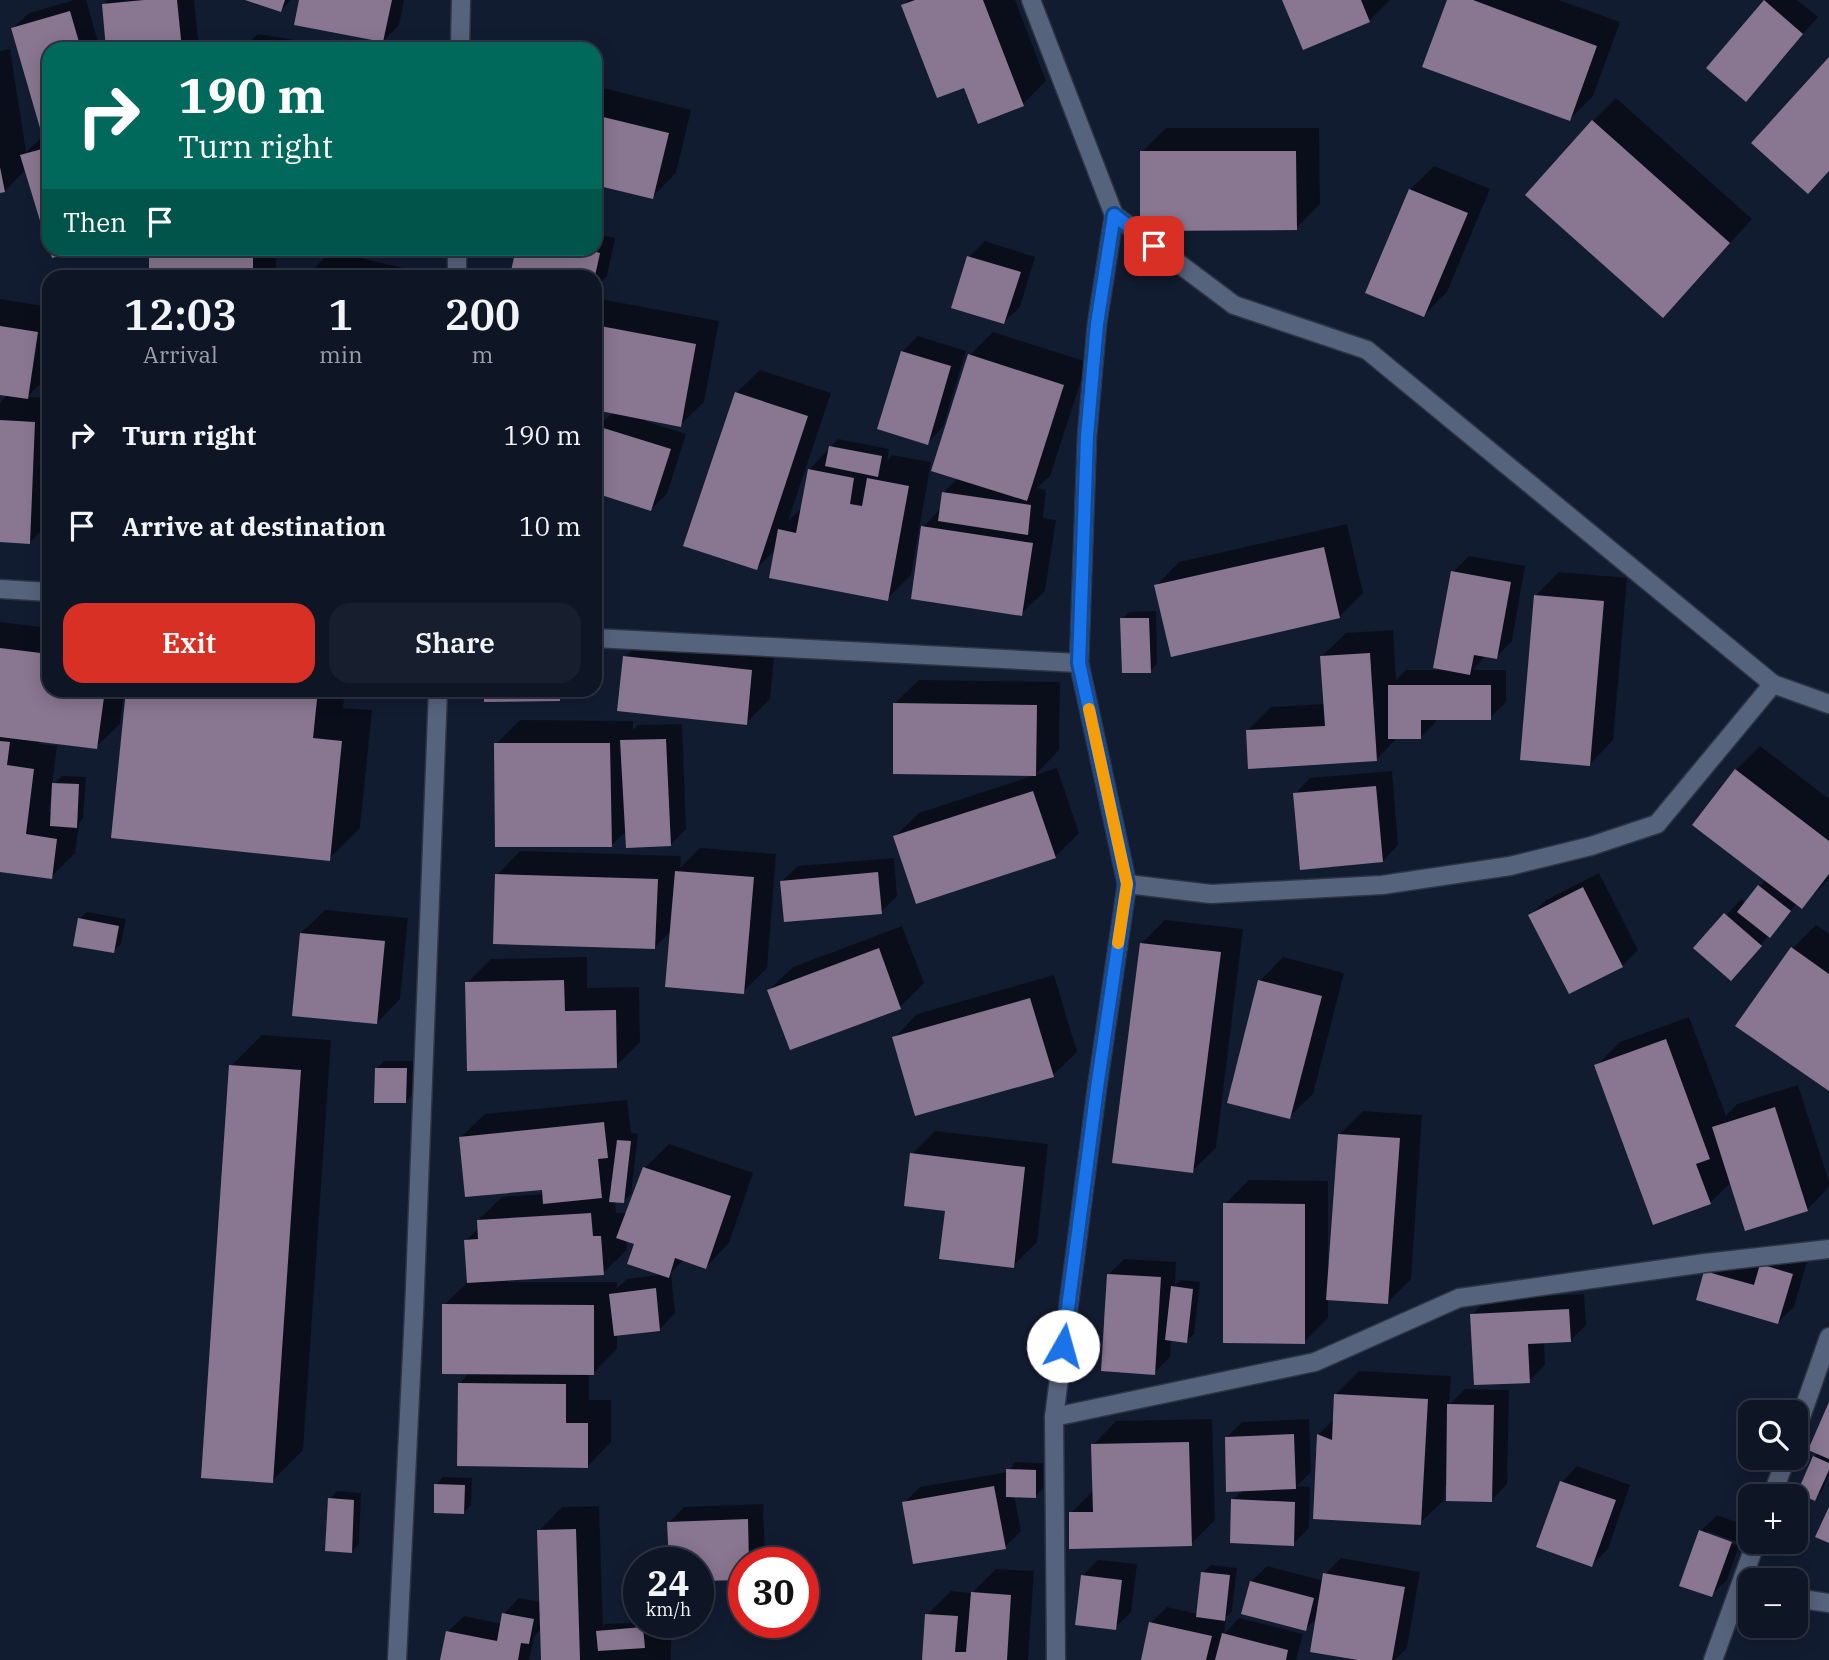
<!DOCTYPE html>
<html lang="en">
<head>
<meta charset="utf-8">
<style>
	body { margin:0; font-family:"IBM Plex Serif",serif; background:#171e2d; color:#f1f3f6; height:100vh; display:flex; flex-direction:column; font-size:26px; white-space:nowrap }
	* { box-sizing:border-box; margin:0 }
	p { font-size:23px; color:#9b9fa7 }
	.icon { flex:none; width:38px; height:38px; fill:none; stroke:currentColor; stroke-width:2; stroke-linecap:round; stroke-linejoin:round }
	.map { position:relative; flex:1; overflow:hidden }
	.side { position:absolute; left:42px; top:270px; width:560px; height:427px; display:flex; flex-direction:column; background:#0e1525; border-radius:21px; box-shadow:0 4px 18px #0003,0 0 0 2px #2e3442 }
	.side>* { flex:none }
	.banner { position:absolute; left:42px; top:42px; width:560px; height:214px; border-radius:21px; box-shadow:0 4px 18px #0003,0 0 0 2px #2e3442; background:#00695c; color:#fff; overflow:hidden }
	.controls { position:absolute; left:1738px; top:1400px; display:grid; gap:14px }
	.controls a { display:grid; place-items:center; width:70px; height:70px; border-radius:14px; background:#0e1525; box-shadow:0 4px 18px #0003,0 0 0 2px #2e3442; font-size:35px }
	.speed { position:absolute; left:623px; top:1547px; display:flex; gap:14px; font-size:35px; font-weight:700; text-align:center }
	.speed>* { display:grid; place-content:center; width:91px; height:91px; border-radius:50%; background:#0e1525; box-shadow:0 4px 18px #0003,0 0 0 2px #2e3442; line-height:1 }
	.speed small { font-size:18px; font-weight:400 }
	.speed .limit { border:10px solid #d22; background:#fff; color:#111 }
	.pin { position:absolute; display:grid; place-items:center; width:60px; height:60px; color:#fff; margin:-30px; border-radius:14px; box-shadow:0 4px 10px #0006 }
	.me { position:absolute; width:77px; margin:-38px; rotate:7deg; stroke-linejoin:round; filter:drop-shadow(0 0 5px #0008) }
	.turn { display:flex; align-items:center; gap:24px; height:147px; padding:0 21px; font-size:32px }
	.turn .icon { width:91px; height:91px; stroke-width:2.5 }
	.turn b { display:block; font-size:49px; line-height:60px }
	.then { display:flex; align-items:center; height:66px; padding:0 21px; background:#0003; gap:14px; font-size:26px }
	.eta { display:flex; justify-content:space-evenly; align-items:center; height:119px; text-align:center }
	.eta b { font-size:42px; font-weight:600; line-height:49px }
	.button { display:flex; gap:14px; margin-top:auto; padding:14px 21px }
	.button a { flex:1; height:80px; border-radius:21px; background:#d93025; color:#fff; font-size:28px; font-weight:600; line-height:80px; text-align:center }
	.button a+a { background:#171e2d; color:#f1f3f6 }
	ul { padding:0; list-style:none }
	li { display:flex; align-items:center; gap:21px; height:91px; padding:0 21px }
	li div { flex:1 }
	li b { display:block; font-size:26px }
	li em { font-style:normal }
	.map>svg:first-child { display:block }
</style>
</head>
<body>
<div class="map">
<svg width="1829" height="1660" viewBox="0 0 1829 1660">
	<rect width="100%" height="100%" fill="#121c31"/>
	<g fill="#0007" fill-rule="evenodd">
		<polygon points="74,0 86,0 100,49 49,49 49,123 13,28 29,13"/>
		<polygon points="108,0 194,0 199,49 108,49 104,5"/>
		<polygon points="249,0 291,0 281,10"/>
		<polygon points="301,0 404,0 399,25 383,41"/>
		<polygon points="909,0 1015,0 1046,81 1023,104 903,6"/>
		<polygon points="1284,0 1390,0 1369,21"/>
		<polygon points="1448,0 1559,0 1620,22 1593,96 1570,119"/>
		<polygon points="1766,0 1797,0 1818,17 1746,99 1709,68"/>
		<polygon points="258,34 350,49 242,49"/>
		<polygon points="10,49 26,152 49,131 49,243 26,169 5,191 0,191 0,51"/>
		<polygon points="595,86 691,110 676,173 652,197 595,183"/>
		<polygon points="1616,98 1752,219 1686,292 1593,121"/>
		<polygon points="1166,128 1319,128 1320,204 1296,228 1142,152"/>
		<polygon points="1434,166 1490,189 1447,292 1424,315 1410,190"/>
		<polygon points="595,194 604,196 596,234 615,238 607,276 595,288 595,276 512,275 517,248 595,248"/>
		<polygon points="985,241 1035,257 1020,307 1004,322 969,257"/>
		<polygon points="150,248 276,248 276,269 269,276 150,276"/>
		<polygon points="331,251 433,275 433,276 307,276"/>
		<polygon points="595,298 719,321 704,402 680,425 646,418 645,421 686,434 667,494 651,509 595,492 595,417 605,420 614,412 595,409"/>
		<polygon points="0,299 49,307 49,375 27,397 49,398 49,523 30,542 0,541 0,403 8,394 0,393"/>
		<polygon points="993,332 1087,362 1050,476 1037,488 1046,490 1043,518 1056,520 1045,591 1021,614 923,527 941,508 944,492 958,478 970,355"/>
		<polygon points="918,336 966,351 943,427 927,443 902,352"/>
		<polygon points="760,370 831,393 788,521 803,507 810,469 838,439 889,449 887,461 892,455 931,462 911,575 887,599 776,549 757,568 736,393"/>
		<polygon points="1347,524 1363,593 1339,617 1156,586 1179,562"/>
		<polygon points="1469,556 1525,566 1512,641 1496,657 1486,655 1473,670 1506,670 1506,702 1490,718 1436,718 1436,722 1421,737 1398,737 1376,760 1247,731 1271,707 1325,704 1322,656 1346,633 1393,630 1396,680 1406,670 1443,670 1453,572"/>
		<polygon points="1559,572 1627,578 1613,740 1590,764 1536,595"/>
		<polygon points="1156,611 1157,664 1150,671 1122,619 1129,612"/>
		<path d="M0,622L49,628V690H124L120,724L96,747L40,740L39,744L57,746L52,786L62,776L86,777L83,818L79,823L75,853L51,877L0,870ZM51,797H53V812L49,811Z"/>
		<polygon points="648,633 775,646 770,699 746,723 625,657"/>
		<polygon points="919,680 1060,682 1059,750 1036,774 895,703"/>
		<polygon points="128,690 345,690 343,708 372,710 360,828 329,859 113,836"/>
		<polygon points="485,690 569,690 559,699 486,701"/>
		<polygon points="520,720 633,721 633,730 638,725 682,724 686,829 671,844 627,830 612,845 496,744"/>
		<polygon points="1760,746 1829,799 1829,879 1802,906 1797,903 1731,979 1696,948 1741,899 1746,903 1766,879 1736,770"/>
		<polygon points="1057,768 1079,833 1055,857 895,836 919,813"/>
		<polygon points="1392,771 1398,845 1383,861 1295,794 1310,778"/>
		<polygon points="700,848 776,854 767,968 743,992 672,930 655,947 497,875 520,851 681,856 680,868"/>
		<polygon points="894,858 897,896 881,912 782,881 798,866"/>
		<polygon points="1599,873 1638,950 1622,966 1570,992 1531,915 1546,900"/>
		<polygon points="325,910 408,918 400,999 377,1023 301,933"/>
		<polygon points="87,912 126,919 121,944 113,951 79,919"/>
		<polygon points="1165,920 1243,929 1216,1148 1192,1171 1142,943"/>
		<polygon points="1816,925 1829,934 1829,1089 1793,948"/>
		<polygon points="902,926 924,983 900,1007 791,1047 769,990 793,967"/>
		<polygon points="587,957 587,988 639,987 640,1042 616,1066 467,983 491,959"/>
		<polygon points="1283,957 1344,973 1313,1094 1289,1117 1260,981"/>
		<polygon points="1054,975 1077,1052 1053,1075 894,1038 917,1014"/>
		<polygon points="1689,1017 1726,1116 1737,1104 1798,1085 1829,1182 1829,1187 1807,1210 1731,1182 1710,1203 1596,1066 1620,1042"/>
		<polygon points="262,1035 331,1040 303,1450 272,1481 231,1066"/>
		<polygon points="384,1061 414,1061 413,1094 406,1102 377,1068"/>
		<path d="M627,1100L631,1133L638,1134L631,1194L623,1202L615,1201L616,1213H627L645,1168L669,1144L753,1173L729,1243L706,1267L684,1259L671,1273L675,1313L660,1329L617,1334V1349L593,1373H589V1400H611V1442L588,1466L460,1383L470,1372L444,1305L469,1281L466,1240L479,1228L478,1220L502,1197L544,1194V1188L461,1137L485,1114ZM626,1240L636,1243L664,1274L627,1279L617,1288V1282H508V1279L603,1273L627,1250Z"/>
		<polygon points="1363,1111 1422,1115 1411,1279 1387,1303 1328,1298 1328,1318 1304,1342 1225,1204 1249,1180 1328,1181 1328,1263 1330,1263 1339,1135"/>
		<polygon points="935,1131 1048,1144 1037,1242 1013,1266 947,1209 912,1154"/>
		<polygon points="1722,1256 1761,1267 1808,1258 1794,1307 1778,1322 1706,1272"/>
		<polygon points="1124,1259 1176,1262 1175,1285 1180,1280 1200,1282 1194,1334 1186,1341 1171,1339 1170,1357 1154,1373 1108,1275"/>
		<polygon points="1584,1294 1586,1325 1570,1341 1544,1342 1545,1365 1529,1381 1472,1315 1487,1299"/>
		<polygon points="1359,1371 1451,1376 1449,1405 1465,1389 1509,1390 1507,1484 1492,1500 1445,1485 1444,1500 1420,1523 1315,1518 1319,1434 1334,1419 1336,1394"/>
		<polygon points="1829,1406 1829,1475 1822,1491 1814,1499 1799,1492 1814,1457 1818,1453"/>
		<polygon points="1212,1419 1215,1520 1191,1544 1071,1513 1094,1490 1093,1445 1116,1421"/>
		<polygon points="1309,1419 1311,1472 1297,1486 1310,1487 1309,1528 1293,1544 1233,1500 1243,1490 1226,1438 1242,1422"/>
		<polygon points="1015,1462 1043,1463 1043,1489 1035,1496 1014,1495 1021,1531 1005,1547 904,1503 920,1487 1008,1472"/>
		<polygon points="1577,1466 1630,1485 1608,1549 1592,1565 1562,1482"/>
		<polygon points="443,1477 472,1478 471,1505 464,1512 436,1485"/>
		<polygon points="337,1491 361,1493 359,1544 351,1552 330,1499"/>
		<polygon points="763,1504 765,1563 698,1563 669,1523 684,1507"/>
		<polygon points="599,1506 603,1627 605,1624 650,1622 652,1637 671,1637 671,1660 542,1660 541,1629 534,1637 529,1660 442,1660 448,1632 464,1616 502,1624 504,1614 519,1598 541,1602 539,1531 562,1507"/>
		<polygon points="1717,1515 1747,1526 1740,1543 1707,1531 1707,1535 1739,1546 1727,1580 1711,1595 1701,1531"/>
		<polygon points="1341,1558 1420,1572 1407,1648 1395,1660 1368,1660 1318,1617 1305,1629 1251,1582 1267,1566 1324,1581 1325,1574"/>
		<polygon points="1098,1560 1137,1564 1131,1612 1115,1628 1082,1576"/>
		<polygon points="1211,1565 1237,1568 1232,1611 1223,1620 1226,1620 1224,1634 1239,1618 1303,1634 1296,1660 1143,1660 1151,1623 1167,1607 1198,1614 1203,1572"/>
		<polygon points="996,1569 1034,1571 1028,1660 924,1660 927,1615 951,1591 972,1593"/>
	</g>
	<g fill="#897690">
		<polygon points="144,0 177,0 182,49 106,49 102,4"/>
		<polygon points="245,0 285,0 281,12"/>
		<polygon points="299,0 392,0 383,42 294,25"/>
		<polygon points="915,0 983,0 1024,106 978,124 964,88 937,98 901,5"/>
		<polygon points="1282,0 1361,0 1370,22 1303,50"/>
		<polygon points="1447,0 1473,0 1597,46 1570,121 1422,67"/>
		<polygon points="1764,0 1803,34 1746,102 1706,68"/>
		<polygon points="70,11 81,49 49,49 49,125 40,128 11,28"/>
		<polygon points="1829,57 1829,171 1808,194 1751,143"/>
		<polygon points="595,115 669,133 653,199 595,185"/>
		<polygon points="1592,120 1730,243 1663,318 1525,195"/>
		<polygon points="49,147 49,247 48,247 20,155"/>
		<polygon points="1140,151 1296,151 1297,230 1140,231"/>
		<polygon points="0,167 5,192 0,193"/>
		<polygon points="1409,189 1468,213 1424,317 1365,293"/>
		<polygon points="49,248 83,248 83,249 52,258"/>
		<rect x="149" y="248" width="104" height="28"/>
		<polygon points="516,248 581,248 600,253 595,276 510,276"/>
		<polygon points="967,256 1021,272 1004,324 951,308"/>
		<polygon points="595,325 696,344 681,427 595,410"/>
		<polygon points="0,326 38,332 28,399 0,395"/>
		<polygon points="901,351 951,366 928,445 877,429"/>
		<polygon points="968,354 1064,385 1027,501 931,471"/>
		<polygon points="735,392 808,416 757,570 683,546"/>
		<polygon points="0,420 35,422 30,544 0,542"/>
		<polygon points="597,426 671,449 651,511 595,493 595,433"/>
		<polygon points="829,446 882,456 878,477 825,466"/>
		<polygon points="808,469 854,478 850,504 862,506 867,478 909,486 888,601 769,578 778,529 796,533"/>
		<polygon points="942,492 1031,505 1028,535 938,521"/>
		<polygon points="921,526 1033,543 1022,616 911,599"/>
		<polygon points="1324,547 1340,618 1171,657 1154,585"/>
		<polygon points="1451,571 1511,582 1497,659 1474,655 1470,675 1433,668"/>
		<polygon points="1534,595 1604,601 1590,766 1520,760"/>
		<polygon points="1120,618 1149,618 1151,673 1122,673"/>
		<polygon points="0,648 49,654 49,690 105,690 97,749 0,737"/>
		<polygon points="1370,653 1377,761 1248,769 1246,730 1325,726 1320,656"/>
		<polygon points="623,656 752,670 747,725 617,711"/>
		<polygon points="1388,685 1491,685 1491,720 1421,720 1421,739 1388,739"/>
		<polygon points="126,690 318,690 313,738 342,741 330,861 111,838"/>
		<polygon points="484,690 560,690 560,701 484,702"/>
		<polygon points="893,703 1037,705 1036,776 893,774"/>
		<polygon points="666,739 671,846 626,848 620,740"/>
		<polygon points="0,741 10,742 7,765 34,769 26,834 57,839 52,879 0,872"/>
		<polygon points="494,743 610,743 612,847 495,847"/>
		<polygon points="1735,769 1829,841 1829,874 1802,909 1692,825"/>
		<polygon points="52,783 79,784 77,828 50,826"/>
		<polygon points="1376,786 1383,862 1300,870 1293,793"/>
		<polygon points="1033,791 1056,858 916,904 893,836"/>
		<polygon points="675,871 754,877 744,994 665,987"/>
		<polygon points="878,872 882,914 784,922 780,881"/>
		<polygon points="495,874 658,879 655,949 493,944"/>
		<polygon points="1758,885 1791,911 1770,938 1737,912"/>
		<polygon points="1583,887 1623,967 1569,994 1528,915"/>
		<polygon points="1724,913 1762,946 1731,981 1693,948"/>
		<polygon points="78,918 119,926 114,953 73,946"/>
		<polygon points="300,933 385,941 377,1024 292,1016"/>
		<polygon points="1140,943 1221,952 1193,1173 1112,1163"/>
		<polygon points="1791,947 1829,974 1829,1091 1735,1026"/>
		<polygon points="879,948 901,1009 790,1050 767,990"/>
		<polygon points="564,980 565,1011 616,1010 617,1068 467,1071 465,982"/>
		<polygon points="1258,980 1322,996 1290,1119 1227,1103"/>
		<polygon points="1030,998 1054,1077 915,1116 892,1037"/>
		<polygon points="1666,1039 1710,1159 1696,1164 1711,1204 1653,1225 1594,1065"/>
		<polygon points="229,1065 301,1070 273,1483 201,1478"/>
		<polygon points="375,1068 407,1068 406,1103 374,1103"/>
		<polygon points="1775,1107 1808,1211 1745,1231 1712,1127"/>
		<polygon points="604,1122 608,1158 598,1159 602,1198 543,1204 542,1190 465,1197 459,1137"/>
		<polygon points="1338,1134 1400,1138 1388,1304 1326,1300"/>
		<polygon points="617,1140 631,1141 624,1203 609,1202"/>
		<polygon points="910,1153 1025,1167 1014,1268 939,1259 945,1211 904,1206"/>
		<polygon points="643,1167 731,1196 706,1269 675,1258 669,1278 627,1264 634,1244 616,1238"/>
		<polygon points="1223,1203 1305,1204 1305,1344 1223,1343"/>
		<polygon points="591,1213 593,1236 601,1236 604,1275 467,1283 464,1240 478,1239 477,1220"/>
		<polygon points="1760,1264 1793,1274 1778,1324 1696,1300 1704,1271 1754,1285"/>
		<polygon points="1107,1274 1161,1277 1155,1375 1101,1371"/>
		<polygon points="1171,1286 1193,1289 1187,1343 1165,1340"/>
		<polygon points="656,1288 660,1331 614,1336 609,1294"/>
		<polygon points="442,1304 594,1305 594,1375 442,1374"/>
		<polygon points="1569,1309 1571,1342 1528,1344 1530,1383 1474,1385 1470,1314"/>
		<polygon points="458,1383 566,1384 566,1423 588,1423 588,1468 457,1466"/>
		<polygon points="1334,1394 1428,1399 1421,1525 1313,1519 1317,1434 1332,1440"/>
		<polygon points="1829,1402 1829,1459 1808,1450"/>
		<polygon points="1447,1404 1494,1405 1492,1502 1446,1501"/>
		<polygon points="1294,1434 1296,1489 1226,1492 1225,1437"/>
		<polygon points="1189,1442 1192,1546 1069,1549 1069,1512 1093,1512 1091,1444"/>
		<polygon points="1813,1456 1829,1463 1829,1470 1815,1501 1797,1493"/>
		<polygon points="1006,1469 1036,1470 1036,1498 1006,1497"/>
		<polygon points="1560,1481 1616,1500 1592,1567 1536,1547"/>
		<polygon points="434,1484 465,1485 464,1514 434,1513"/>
		<polygon points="994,1486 1006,1549 913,1564 902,1502"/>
		<polygon points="328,1498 354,1500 352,1553 325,1551"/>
		<polygon points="1231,1499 1295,1502 1294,1546 1230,1543"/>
		<polygon points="1829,1507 1829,1543 1815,1537"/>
		<polygon points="748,1519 749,1563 744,1563 744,1580 698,1581 698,1563 669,1563 667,1522"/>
		<polygon points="576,1529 580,1660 541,1660 537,1530"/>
		<polygon points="1699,1530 1732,1542 1712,1597 1679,1586"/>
		<polygon points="1201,1572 1230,1575 1225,1621 1196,1617"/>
		<polygon points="1323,1573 1405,1587 1392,1660 1358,1660 1310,1652"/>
		<polygon points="1081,1575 1122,1580 1116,1630 1075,1625"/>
		<polygon points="1250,1581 1314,1598 1306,1631 1241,1614"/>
		<polygon points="971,1592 1011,1595 1007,1660 922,1660 925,1614 958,1616 955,1652 966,1652"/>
		<polygon points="502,1613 534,1619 529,1644 521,1643 518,1660 440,1660 446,1631 497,1641"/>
		<polygon points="1149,1622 1212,1636 1206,1660 1141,1660"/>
		<polygon points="643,1627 645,1648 598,1651 596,1631"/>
		<polygon points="1222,1633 1288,1650 1286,1660 1215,1660"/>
	</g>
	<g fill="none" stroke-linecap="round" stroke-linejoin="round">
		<defs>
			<g id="minor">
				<polyline points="1031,0 1114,215 1097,324 1087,436 1079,663 1127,884 1097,1088 1054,1417 1056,1660"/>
				<polyline points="460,49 461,0"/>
				<polyline points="1114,215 1234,305 1367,350 1773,684 1829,704"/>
				<polyline points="457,276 457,248"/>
				<polyline points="0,589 49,592"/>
				<polyline points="595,638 1079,663"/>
				<polyline points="1127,884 1211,894 1382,885 1510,866 1591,846 1657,824 1773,684"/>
				<polyline points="1054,1417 1315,1362 1459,1298 1705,1263 1829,1249"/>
				<polyline points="1796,1431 1829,1337"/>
				<polyline points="1772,1496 1786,1458"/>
				<polyline points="1796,1598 1829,1603"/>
				<polyline points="397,1660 414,1313 438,690"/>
				<polyline points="1713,1660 1756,1542"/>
			</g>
		</defs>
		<use href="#minor" stroke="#2f3445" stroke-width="21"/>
		<use href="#minor" stroke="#56637c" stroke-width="18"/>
	</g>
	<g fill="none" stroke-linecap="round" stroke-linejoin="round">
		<defs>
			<polyline id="route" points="1063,1346 1097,1088 1127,884 1079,663 1087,436 1097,324 1114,215 1154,246"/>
		</defs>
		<use href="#route" stroke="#114b97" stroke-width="18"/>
		<use href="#route" stroke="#1a73e8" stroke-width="12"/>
		<polyline stroke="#f59e0b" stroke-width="12" points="1089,709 1127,884 1118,943"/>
	</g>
</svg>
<div class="controls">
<a><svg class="icon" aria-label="search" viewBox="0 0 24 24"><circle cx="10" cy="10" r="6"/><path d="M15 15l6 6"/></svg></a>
<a>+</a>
<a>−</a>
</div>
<div class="speed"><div>24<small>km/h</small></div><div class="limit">30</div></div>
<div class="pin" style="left:1154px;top:246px;background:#d93025"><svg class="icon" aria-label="arrive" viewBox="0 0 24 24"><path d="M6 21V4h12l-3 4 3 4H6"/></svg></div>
<svg class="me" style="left:1063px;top:1346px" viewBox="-20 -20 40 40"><circle r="19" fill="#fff"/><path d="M0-13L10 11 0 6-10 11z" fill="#1a73e8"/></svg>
<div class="banner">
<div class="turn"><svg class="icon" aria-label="right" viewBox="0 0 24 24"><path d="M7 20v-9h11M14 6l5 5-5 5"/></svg><div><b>190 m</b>Turn right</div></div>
<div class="then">Then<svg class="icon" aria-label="arrive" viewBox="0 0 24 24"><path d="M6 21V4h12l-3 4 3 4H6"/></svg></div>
</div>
<section class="side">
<div class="eta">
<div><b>12:03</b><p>Arrival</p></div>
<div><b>1</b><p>min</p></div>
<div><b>200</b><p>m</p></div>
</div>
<ul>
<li><svg class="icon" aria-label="right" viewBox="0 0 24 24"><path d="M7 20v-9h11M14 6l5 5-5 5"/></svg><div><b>Turn right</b></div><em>190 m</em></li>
<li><svg class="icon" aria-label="arrive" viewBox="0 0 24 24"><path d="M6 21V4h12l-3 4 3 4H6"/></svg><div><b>Arrive at destination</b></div><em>10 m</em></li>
</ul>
<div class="button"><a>Exit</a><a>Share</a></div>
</section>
</div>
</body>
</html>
